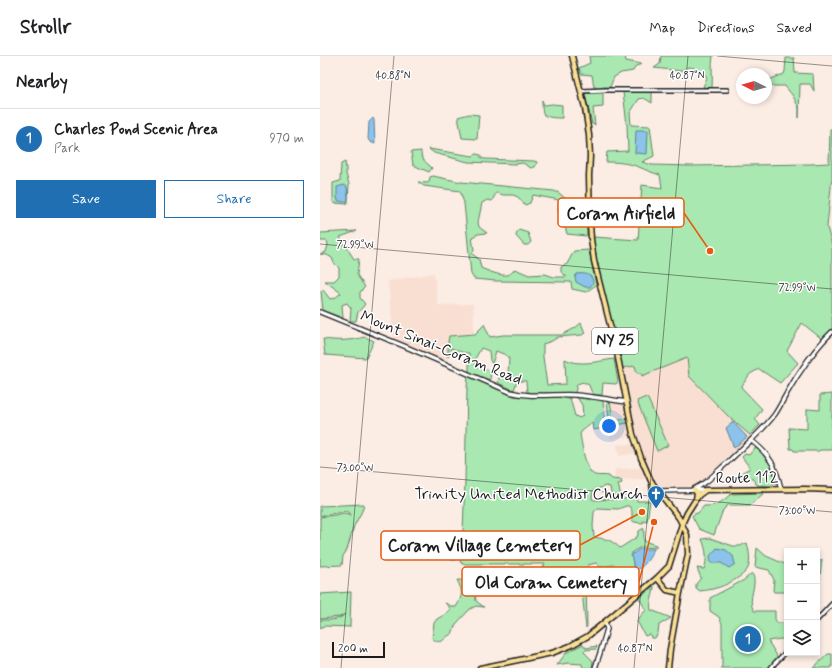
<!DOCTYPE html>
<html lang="en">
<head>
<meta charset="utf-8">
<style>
	:root { --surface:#fff; --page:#f2f2f2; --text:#202124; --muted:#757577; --line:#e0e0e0; --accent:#1f6fb2 }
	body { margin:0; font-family:Mynerve,sans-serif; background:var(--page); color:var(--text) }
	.controls { position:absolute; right:12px; bottom:12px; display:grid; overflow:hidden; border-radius:0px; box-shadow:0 2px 6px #0003 }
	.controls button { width:36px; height:36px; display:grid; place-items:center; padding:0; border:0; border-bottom:1px solid var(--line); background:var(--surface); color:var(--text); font:20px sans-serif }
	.compass { position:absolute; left:416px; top:12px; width:36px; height:36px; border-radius:50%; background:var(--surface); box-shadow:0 2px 6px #0003; rotate:275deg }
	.scale { position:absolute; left:12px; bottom:10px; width:53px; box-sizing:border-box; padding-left:4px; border:2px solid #1c1c1c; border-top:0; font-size:11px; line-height:14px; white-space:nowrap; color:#1c1c1c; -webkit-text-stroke:3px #fff; paint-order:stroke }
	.you { position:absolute; left:289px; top:370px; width:14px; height:14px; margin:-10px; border:3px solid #fff; border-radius:50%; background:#1a73e8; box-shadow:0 0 0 6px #1a73e833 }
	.badge { display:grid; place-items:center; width:26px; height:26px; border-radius:50%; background:var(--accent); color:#fff; font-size:13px; font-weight:700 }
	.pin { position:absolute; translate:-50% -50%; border:2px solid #fff; box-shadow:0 1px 4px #0006 }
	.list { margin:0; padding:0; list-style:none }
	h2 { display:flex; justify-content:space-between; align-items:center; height:52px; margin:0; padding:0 16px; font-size:17px }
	h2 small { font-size:13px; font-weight:400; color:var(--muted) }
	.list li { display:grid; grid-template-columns:26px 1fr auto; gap:12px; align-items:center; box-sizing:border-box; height:60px; padding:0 16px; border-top:1px solid var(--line) }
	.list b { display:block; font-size:15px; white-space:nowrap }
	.list p { margin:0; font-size:13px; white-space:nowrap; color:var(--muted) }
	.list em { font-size:13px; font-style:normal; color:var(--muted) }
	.actions { display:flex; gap:8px; padding:12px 16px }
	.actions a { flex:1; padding:9px 0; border:1px solid var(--accent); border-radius:0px; text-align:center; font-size:14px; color:var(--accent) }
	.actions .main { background:var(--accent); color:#fff }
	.icon { flex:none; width:22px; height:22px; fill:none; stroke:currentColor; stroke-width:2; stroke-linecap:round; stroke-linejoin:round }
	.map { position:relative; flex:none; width:512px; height:612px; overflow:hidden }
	header { display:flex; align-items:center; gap:24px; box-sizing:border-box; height:56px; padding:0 20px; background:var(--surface); border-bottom:1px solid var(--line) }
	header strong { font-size:19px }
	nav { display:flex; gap:22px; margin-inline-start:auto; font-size:14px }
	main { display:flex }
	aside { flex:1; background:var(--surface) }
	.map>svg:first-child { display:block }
	.built { fill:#f9dfd1 }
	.green { fill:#a9e8b0; stroke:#628266 }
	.water { fill:#8cc3ea; stroke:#5f8098 }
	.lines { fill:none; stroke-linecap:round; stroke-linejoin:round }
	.tertiary-casing { stroke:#1c1c1c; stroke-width:6 }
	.secondary-casing { stroke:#1c1c1c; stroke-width:6 }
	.primary-casing { stroke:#1c1c1c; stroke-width:7 }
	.tertiary { stroke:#fff; stroke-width:3 }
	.secondary { stroke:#fff; stroke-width:3.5 }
	.primary { stroke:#fadf96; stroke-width:4 }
	.ticks { fill:none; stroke:#1c1c1c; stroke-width:1; stroke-opacity:0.45 }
	.labels { text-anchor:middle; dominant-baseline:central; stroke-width:3; stroke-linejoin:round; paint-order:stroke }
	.shield { fill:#fff; stroke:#606060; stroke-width:1 }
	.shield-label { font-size:15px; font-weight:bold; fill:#1c1c1c }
	.street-label { font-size:16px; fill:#1c1c1c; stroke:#fff }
	.poi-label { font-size:16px; fill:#1c1c1c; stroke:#fff; text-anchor:end }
	.ticks-label { font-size:10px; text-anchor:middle; fill:#1c1c1c; stroke:#fff; stroke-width:3; stroke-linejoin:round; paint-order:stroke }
	.leader { fill:none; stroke:#e8590c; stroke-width:1.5 }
	.callout-dot { fill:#e8590c; stroke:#fff; stroke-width:1.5 }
	.callout { fill:#fff; stroke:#e8590c; stroke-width:1.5 }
	.callout-label { font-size:17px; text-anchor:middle; font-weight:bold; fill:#1c1c1c }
</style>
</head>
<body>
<header>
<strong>Strollr</strong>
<nav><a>Map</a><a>Directions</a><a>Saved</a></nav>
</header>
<main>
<aside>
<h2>Nearby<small></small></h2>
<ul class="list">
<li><span class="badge">1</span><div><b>Charles Pond Scenic Area</b><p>Park</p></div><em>970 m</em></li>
</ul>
<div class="actions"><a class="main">Save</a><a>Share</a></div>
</aside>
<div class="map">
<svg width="512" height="612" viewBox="0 0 512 612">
	<rect width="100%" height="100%" fill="#fbece4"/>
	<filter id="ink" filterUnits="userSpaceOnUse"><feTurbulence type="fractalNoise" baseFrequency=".025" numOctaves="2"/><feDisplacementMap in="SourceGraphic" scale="8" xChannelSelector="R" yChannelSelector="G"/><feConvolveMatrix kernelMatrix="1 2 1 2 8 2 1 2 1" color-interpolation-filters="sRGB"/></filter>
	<g filter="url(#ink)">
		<path class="built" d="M 114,217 L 118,249 L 153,248 L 154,277 L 130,281 L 128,306 L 74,284 L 68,225 Z
			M 367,301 L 410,362 L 432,381 L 398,410 L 384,426 L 374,430 L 342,432 L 338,430 L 326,407 L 319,388 L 302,312 L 315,310 L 321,317 L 322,320 Z
			M 287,346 L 304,348 L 311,380 L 291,383 L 290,382 L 288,372 L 290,372 Z
			M 313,388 L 316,397 L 299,400 L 297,389 Z
			M 322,412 L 328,423 L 295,424 L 295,413 Z"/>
		<path class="green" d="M 269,0 L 305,0 L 306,5 L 322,8 L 316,10 L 313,15 L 301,17 L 294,21 L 290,31 L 274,31 L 272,19 L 261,18 L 259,12 L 270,7 Z
			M 341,0 L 393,0 C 391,10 393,21 392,32 L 383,31 L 387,22 L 384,16 L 374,12 L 368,11 L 361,15 L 334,12 L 340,8 Z
			M 466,2 L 474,2 L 475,17 L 493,18 L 494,35 L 490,28 L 480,28 L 479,62 L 479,52 L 473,40 L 465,30 L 446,30 L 446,25 L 464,18 L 465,15 Z
			M 303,36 L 332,36 L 332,47 L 324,42 L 319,43 L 310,57 L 311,69 L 330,70 L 334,100 L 322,106 L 332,109 L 371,110 L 491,108 L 509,107 L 510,73 L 512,73 L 512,121 L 507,171 L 512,190 L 512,273 L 502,283 L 482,267 L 467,295 L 478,307 L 460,327 L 439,313 L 430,318 L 421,331 L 442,353 L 435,363 L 440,369 L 430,379 L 410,362 L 369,320 L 367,302 L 322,320 L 321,317 L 317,317 L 315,310 L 302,312 C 293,268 280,225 273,181 L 318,184 L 322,129 L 342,132 L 340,119 C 333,117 326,114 319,111 C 308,107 297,106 286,106 L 287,96 L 308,95 L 307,69 Z
			M 267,37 L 283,37 L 283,51 L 273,52 L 275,69 L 272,68 L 265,38 Z
			M 222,44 L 224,49 L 232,48 L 242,49 L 242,62 C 238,62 226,62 223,58 C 222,54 222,48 222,44 Z
			M 149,58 L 159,59 L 157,83 L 142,82 L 138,61 Z
			M 109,93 L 153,100 L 156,98 L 161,99 L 161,102 L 165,103 L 214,105 L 217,106 L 215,111 L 211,112 L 203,107 L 195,108 L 148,106 L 114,97 Z
			M 101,95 C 100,103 107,107 112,112 L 109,116 L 93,109 L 91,96 Z
			M 25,106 L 26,112 L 26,118 L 29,128 L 28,146 L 27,148 L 14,147 L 13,146 L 13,127 L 20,125 L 21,108 Z
			M 113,120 L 141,126 L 234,135 L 239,137 L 251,147 L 252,154 L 256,157 L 265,158 L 267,177 L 266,180 L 247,178 L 243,163 L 238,154 L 239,144 L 213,139 L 210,147 L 205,149 L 198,141 L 193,139 L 183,139 L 178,137 L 176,137 L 172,145 L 167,144 L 162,147 L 158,166 L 159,171 L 167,177 L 158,178 L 152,181 L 154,194 L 152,198 L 159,203 L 161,212 C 168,215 180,220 187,219 C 190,219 193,215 195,213 L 209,219 L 225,218 L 234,221 L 246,221 L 246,220 L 241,216 L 241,211 L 247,208 L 254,195 L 269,194 L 276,229 L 266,236 L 252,233 L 251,226 L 176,225 L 154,223 L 151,218 L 144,147 L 140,135 L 104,130 L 98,126 L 107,127 L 109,126 L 110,121 Z
			M 199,174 L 208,177 L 211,186 L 208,189 L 204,189 L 196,180 L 197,176 Z
			M 37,175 L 20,181 L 34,203 L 39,203 L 37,219 L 45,231 L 40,236 L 40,242 L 45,248 L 42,252 L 38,256 L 36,265 L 30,265 L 31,252 L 27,247 L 22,249 L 23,262 L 3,255 L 1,235 L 3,234 L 10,243 L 15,242 L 21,237 L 5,225 L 14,225 L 19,220 L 19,212 L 14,207 L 12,202 L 7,199 L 0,198 L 6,196 L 8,189 L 7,185 L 0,185 L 0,177 Z
			M 261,267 L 265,277 L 262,279 L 238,281 L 232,285 L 223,288 L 223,301 L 227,329 L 246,328 L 245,303 C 260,311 278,305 294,303 L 298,326 L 296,328 L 283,327 L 282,339 C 272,339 272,338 269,329 L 263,326 L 257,328 L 255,337 L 207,337 L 206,325 L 197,325 L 194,334 L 178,327 L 179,322 L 188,317 L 189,303 L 186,299 L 176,295 L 172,308 L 170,304 L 169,295 L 161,292 L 155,303 L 156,311 L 171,315 L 170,324 L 149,317 L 149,297 C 141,297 138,294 131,292 L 128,301 L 128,286 L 129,280 L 155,278 L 163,270 L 164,268 L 170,281 L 183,279 L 242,279 L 255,272 Z
			M 45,281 L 54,285 L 46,302 L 5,299 L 3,283 C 19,285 29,285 45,281 Z
			M 148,319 L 193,338 L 193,340 C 211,341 231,339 248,343 L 250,342 L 255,360 L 260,362 L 263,359 L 262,349 L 257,341 L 270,344 L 270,342 L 283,345 L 285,372 L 273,374 L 272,367 L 262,375 L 260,378 C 262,388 265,416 275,419 C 279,420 285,419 289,420 L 292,423 L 301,424 L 302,427 L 298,428 L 301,440 L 294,440 L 291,437 L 290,431 L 285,430 L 273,435 L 272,443 L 274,444 L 304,443 L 316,440 L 317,445 L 330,445 L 327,465 L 323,464 L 323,467 L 314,466 L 312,464 L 312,455 L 309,450 L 306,450 L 298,453 L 278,452 L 274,456 L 273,470 L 274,481 C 278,482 281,482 285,483 C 290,484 296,488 300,492 L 317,481 L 319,475 L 324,472 L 324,485 L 336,489 L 336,492 L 321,491 L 312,496 L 314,518 L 305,518 L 300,511 L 293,509 L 280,511 L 276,507 L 268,509 L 266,523 L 267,570 L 266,572 L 262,536 L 257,514 L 240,513 L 227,518 L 225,528 L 220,524 L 221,515 L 225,508 L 142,508 L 142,507 L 140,506 L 142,500 L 145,426 L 147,332 Z
			M 512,338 L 512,394 L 500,394 L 499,395 L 474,395 L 473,393 L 470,393 L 469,372 L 487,373 L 487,353 L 500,354 L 500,339 Z
			M 326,341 L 328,343 L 348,389 L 347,390 L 337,395 L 317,345 Z
			M 287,346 L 290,346 L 294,365 L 307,362 L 308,367 L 290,370 Z
			M 435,392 C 447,397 454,413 455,426 L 452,430 L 437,429 L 432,422 L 428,422 L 424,424 L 421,423 L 421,417 L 430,412 L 422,401 L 425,398 L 429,399 Z
			M 444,437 L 430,449 L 408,449 L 403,454 L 394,479 L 379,473 L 372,460 L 374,458 L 378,457 L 384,450 C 398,450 400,447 411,438 Z
			M 44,448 L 42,455 L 34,470 L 27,494 L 23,500 L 22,509 L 0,510 L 0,461 L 15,459 L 23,457 L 29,458 L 30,460 L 31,458 L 26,455 L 0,460 L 0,450 Z
			M 390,482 L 413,490 L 420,490 L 427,487 C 429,494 431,505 428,512 C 425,520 403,531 396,532 C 391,534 385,534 380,535 L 376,532 L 376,528 L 381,522 L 377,512 L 384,513 C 388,503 386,493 382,483 Z
			M 437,492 L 446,500 L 467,509 L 467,536 L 454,536 L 453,534 L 454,524 L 449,514 L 435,511 Z
			M 502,503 L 498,538 L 497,538 L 497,508 Z
			M 432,517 C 439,529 426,542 434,555 L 455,555 L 455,563 L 457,567 L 467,567 L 467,584 L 460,583 L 448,585 L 456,598 L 457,601 L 455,604 L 456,606 L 450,612 L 401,612 L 402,610 L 402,568 L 399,561 L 390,555 L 390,542 L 424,524 Z
			M 137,524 L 154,525 L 155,533 L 156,545 L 164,551 L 156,550 L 150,553 L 136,568 L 132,578 C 123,581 123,591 112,582 L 114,567 L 117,563 L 124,559 L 130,554 L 130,552 L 125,547 L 133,551 L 136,551 C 143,540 143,535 137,524 Z
			M 334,530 C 334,539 329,545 331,554 L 351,562 L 339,569 L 338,577 L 335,582 L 331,582 L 330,578 L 325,580 L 317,565 L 320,563 L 319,562 L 326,554 L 319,542 Z
			M 31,536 L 30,571 L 4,570 L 0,572 L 0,564 C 8,564 19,565 25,558 L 20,561 L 0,563 L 0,538 Z
			M 263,588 L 266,592 L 277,590 L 276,593 L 265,594 L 264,596 L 273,605 L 272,612 L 263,612 L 262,608 L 248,607 L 237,609 L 246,597 Z
			M 508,598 L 512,598 L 512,611 L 511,612 L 493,612 Z"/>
		<path class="water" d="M 53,62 L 54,64 L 55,88 L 50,86 L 48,83 L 49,66 Z
			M 316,74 L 328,74 L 327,98 L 315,97 Z
			M 24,129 L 27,131 L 28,141 L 27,146 L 24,146 L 18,145 L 17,142 L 17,131 Z
			M 257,218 C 265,217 273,218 273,227 L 270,231 L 265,231 L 256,226 L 255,222 L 256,219 Z
			M 413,366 L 427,381 L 414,392 L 406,372 Z
			M 132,477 L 138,478 C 138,487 135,495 136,504 L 132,504 L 129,502 L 130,491 L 135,491 L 135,489 L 129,489 L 130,479 Z
			M 397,492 L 406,494 L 413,500 L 415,508 L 409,512 L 401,507 L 391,507 L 390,500 Z
			M 320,493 L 334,493 C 329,503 325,510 315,515 L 311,499 Z"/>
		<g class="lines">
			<g class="tertiary-casing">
				<path id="tertiary" d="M 261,35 L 285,34 L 407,34
					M 497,564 L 512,548
					M 451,612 L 455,607 L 467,595"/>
			</g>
			<g class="secondary-casing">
				<path id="secondary" d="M 0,256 L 84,290 L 190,336 C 211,342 233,338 255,339 C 272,340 291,344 307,346
					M 432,385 C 450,399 456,411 461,433
					M 372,434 C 389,426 394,418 408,406 C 424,390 441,377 455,358 C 459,352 463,344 467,337 C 478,317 496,291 512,276
					M 338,435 L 386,434
					M 275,612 L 280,597 L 287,573 L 285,566"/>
			</g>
			<g class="primary-casing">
				<path id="primary" d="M 252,0 L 265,52 L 269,79 L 270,100 L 269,120 L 270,168 L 271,183 L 274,205 L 297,297 L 313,378 L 321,402 L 331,425 L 338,435 L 359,462 L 362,468 L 367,479 L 368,498 L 360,537 L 350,593 L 348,612
					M 332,426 L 333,439
					M 374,434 L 377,437 L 376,443
					M 337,522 L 347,534 L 360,537
					M 160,612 L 232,597 L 250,590 L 268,580 L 337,522 L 349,510 L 362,468 L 367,457 L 374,446 L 379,439 L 386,434 L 485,433 L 512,434"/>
			</g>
			<use href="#tertiary" class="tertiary"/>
			<use href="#secondary" class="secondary"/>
			<use href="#primary" class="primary"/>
		</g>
	</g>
	<path class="ticks" d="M 397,0 L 512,10M 0,188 L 512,233M 0,411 L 512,456M 21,612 L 74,0M 314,612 L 368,0"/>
	<defs>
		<g id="church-pin" transform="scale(0.9)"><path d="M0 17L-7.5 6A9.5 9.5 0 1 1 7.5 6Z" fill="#1f6fb2" stroke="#fff"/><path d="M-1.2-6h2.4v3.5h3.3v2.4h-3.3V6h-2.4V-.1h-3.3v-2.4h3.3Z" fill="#fff"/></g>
	</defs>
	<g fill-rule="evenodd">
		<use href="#church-pin" x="336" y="438"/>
	</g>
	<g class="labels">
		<rect class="shield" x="272" y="272" width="46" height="26" rx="3"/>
		<g class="shield-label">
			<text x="295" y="285">NY 25</text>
		</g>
		<g class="street-label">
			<text transform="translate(121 292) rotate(22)">Mount Sinai-Coram Road</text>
			<text transform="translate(427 422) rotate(-1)">Route 112</text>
		</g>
		<g class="poi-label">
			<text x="323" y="438">Trinity United Methodist Church</text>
		</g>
	</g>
	<g class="ticks-label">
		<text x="73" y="23">40.88°N</text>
		<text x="367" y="23">40.87°N</text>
		<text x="35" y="192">72.99°W</text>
		<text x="477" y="235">72.99°W</text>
		<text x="35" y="415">73.00°W</text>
		<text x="477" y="458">73.00°W</text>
		<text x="315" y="596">40.87°N</text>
	</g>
	<path class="leader" d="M390 195L364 157M322 456L260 489M334 466L319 526"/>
	<g class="callout-dot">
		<circle cx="390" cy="195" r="4"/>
		<circle cx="322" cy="456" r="4"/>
		<circle cx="334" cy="466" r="4"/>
	</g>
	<g class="callout">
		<rect x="238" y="142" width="126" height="29" rx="4"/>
		<rect x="61" y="475" width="199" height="29" rx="4"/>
		<rect x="142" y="511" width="177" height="29" rx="4"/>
	</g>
	<g class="callout-label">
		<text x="301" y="163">Coram Airfield</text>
		<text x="160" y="495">Coram Village Cemetery</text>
		<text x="231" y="532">Old Coram Cemetery</text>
	</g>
</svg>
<div class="controls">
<button>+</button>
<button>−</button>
<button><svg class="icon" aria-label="layers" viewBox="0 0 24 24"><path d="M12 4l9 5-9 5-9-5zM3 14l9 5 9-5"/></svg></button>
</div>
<svg class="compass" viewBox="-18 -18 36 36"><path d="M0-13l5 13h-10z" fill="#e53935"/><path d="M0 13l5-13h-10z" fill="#757577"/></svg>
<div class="scale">200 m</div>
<div class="you"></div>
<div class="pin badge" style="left:428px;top:583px">1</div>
</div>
</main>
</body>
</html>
